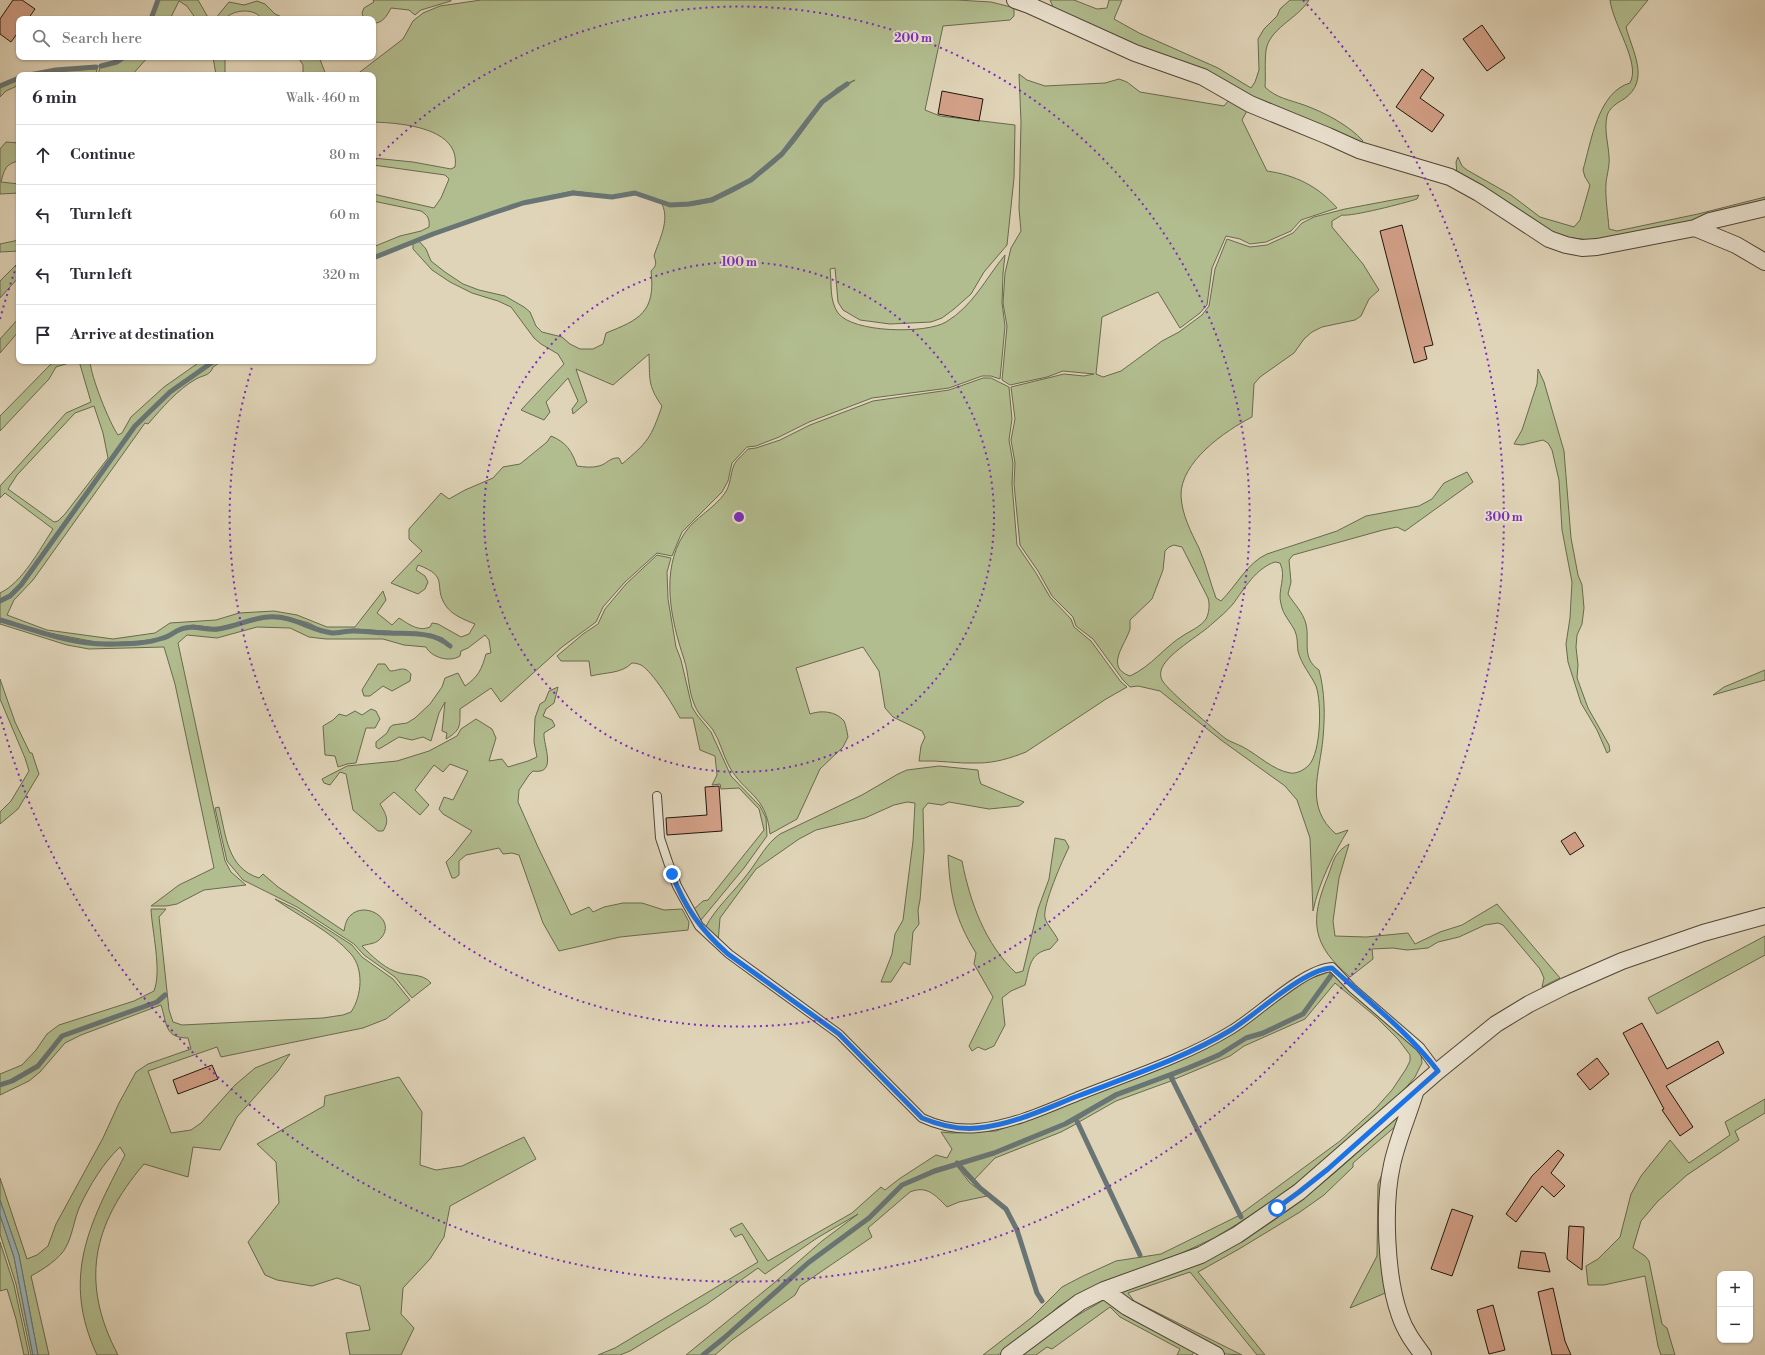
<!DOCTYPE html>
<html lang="en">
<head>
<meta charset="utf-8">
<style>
	:root { --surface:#fff; --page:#f7f7f7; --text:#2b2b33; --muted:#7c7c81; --line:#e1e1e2 }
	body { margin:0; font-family:"Libre Bodoni",serif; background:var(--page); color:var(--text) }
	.controls { position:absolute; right:12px; bottom:12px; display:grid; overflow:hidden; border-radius:8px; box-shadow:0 1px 3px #0004 }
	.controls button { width:36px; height:36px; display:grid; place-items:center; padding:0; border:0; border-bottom:1px solid var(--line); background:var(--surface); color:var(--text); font:20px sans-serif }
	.stop { position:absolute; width:12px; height:12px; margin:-9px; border:3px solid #1a73e8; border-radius:50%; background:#fff }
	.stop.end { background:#1a73e8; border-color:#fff; box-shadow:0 1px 4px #0008 }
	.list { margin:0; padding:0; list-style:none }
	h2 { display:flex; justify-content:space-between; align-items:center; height:52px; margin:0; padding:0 16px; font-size:17px }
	h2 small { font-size:13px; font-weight:400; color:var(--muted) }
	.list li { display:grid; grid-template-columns:26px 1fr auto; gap:12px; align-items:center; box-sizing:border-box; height:60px; padding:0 16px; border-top:1px solid var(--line) }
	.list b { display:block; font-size:15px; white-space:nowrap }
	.list em { font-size:13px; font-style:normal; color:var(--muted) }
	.icon { flex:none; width:22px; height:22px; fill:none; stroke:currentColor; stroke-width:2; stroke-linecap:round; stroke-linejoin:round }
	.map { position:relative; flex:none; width:1765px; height:1355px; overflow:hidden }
	.search { position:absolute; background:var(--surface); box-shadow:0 1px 3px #0004; left:16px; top:16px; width:360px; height:44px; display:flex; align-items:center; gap:10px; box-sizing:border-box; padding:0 14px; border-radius:8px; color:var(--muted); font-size:15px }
	.panel { position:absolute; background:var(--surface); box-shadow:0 1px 3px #0004; left:16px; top:72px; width:360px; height:292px; border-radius:8px }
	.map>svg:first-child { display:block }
	.green { fill:#b2bd8f; stroke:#686a4e; fill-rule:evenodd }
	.water { fill:#9ab5bb; stroke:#697575 }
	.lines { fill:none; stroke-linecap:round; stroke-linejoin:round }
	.stream { stroke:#697575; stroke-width:5 }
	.building { fill:#d3a088; stroke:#1f160c }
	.service-casing { stroke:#4f4637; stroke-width:10 }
	.minor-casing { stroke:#4f4637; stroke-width:18 }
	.service { stroke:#ebe3d1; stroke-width:8 }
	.minor { stroke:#ebe3d1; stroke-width:16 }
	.route { stroke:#1a73e8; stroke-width:5 }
	.ring { fill:none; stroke:#7b2cbf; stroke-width:2; stroke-dasharray:2 4 }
	.centre { fill:#7b2cbf; stroke:#ebe3d1; stroke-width:2 }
	.ring-label { font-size:12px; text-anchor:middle; font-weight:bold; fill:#7b2cbf; stroke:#ebe3d1; stroke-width:4; stroke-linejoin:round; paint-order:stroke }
</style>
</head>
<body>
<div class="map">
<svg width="1765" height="1355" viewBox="0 0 1765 1355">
	<rect width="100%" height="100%" fill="#e0d4b8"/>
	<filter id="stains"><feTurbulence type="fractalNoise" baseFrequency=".005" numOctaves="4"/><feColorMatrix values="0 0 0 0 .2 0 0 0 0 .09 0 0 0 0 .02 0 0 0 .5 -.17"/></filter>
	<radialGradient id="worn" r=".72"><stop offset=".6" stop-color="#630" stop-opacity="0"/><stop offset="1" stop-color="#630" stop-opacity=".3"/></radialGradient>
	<path class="green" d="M 159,0 L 198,0 L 209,19 L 196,19 L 187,6 L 179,1 L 170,19 L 152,19 Z
		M 373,0 L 451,0 L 451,1 L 421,10 L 415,15 L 409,10 L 391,8 C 387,16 382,24 373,23 L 373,19 L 364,19 L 362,13 L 364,8 L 374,2 Z
		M 481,0 L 957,0 L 991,2 L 1011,7 L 1014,9 L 1014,16 L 1010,20 L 943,26 L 925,110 L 940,116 L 1015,125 L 1014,178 L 1007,245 L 984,272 L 971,294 L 954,309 L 942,318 L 931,322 L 890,324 L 860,320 L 843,310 L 838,302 L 835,268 L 830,269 C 832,284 829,300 838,313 C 853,333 926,334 946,322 C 973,306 986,278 1005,255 L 1003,273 L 1002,303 L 1005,326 L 1000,379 L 991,376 L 982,376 L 949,388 L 872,398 L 809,422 L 779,437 L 756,446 L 747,447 L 732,463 L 728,481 L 722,492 L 682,532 L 672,556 L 657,553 L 625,582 L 603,607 L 596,622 L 562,647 L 501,702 L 491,688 L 460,709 C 460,726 461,730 446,739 L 447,733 L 442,731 L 445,702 L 439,713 L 431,741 L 423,737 L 412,740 L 399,737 L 379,749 L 376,747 L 376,742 L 387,733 L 390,727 L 393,725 L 407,723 L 415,718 L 430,704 L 442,687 L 445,678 L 458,673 L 465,686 C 478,677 482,669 486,654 L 491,653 L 489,640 L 485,635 L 468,648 L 461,651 L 460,656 C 449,663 431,657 426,647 L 404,645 L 383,639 L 326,639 L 309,637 L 290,628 L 257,627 L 217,638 L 187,635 L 178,643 L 225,861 L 231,872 L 246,885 L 204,890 L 177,904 L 166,906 L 151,906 L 179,885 L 214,868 L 175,684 L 164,647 L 89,649 L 67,645 L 0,624 L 0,621 L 42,634 L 95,645 L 108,646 L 143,644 L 165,639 L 183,629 L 193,628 L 216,631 L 267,618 L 283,619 L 308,625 L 321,632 L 334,634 L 347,632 L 406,634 L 430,637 L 442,640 L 452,648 L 443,638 L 431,634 L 354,629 L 335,632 L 322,630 L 309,623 L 283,616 L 267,616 L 216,628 L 193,625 L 183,627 L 164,637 L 143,641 L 108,643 L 96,642 L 43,632 L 0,618 L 0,602 L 11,597 L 22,586 L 136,427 L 171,393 L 216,361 L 222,361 L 213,367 C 210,376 203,375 196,379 C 177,390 162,408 148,424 L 145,423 L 33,580 L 14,600 L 7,615 L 47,630 L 113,639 L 155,633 L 170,623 L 216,620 L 239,613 L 274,611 L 297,615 L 327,627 L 355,627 L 383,591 L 386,600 L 377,613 L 392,625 L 399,618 C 409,624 418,632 430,627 L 432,623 L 438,624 L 461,637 L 469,634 L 475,624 C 465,620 452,615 446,606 C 432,586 451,577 418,565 L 416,570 L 425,576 L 428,582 L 425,589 L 418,594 L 391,583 L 422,551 L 409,539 L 409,529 L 441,493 L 449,499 L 465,490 L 493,478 L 503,467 L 520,464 L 547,442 L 551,436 C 566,442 572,451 577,466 C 584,467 592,468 599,466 C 607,464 610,457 619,458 L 622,464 C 648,442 651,438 662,406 C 647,385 650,378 649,354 L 613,385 L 576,369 L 587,402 L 573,414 L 572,409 L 578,401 L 568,378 L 546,402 L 550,412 L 544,420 L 521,410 L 564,364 L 558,354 L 541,344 L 534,338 L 511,307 L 498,301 L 472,293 L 450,282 L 432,270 L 413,249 L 413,244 L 419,241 L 426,249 L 431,261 L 445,272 L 463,284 L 479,290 L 505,296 L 524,307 L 530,312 L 536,326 L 542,332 L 562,337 L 570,344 L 580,349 L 593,349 L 603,344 L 606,333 C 639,320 656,312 651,271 C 656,266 657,264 654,256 C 659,240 670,221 662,204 C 706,214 753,185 784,154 C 799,139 809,120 823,104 C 832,94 844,87 855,80 L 837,88 L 822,102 L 781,153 L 750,179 L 711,198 L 689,203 L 670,204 L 635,192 L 612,196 L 573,191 L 522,202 L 432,233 L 373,257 L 373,247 L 400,236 L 421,231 L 429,227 C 430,218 427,215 421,211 L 373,201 L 373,194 L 434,208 L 441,198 L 449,179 L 445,175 L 373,165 L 373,158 L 413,162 L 451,169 L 455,167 C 461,127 400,123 373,122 L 373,75 L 356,75 L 403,39 L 413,21 L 423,13 L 440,6 Z
		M 1050,0 L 1074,0 L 1097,9 L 1107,8 L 1109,0 L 1122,0 L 1114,19 L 1139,33 L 1218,68 L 1251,88 L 1255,82 L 1259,70 L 1258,39 L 1264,29 L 1277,16 L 1280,9 L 1290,0 L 1309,0 C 1299,17 1273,27 1267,46 C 1264,55 1266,76 1265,87 C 1276,98 1290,100 1304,105 C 1324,112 1350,126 1363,141 L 1359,145 L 1120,40 L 1053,7 Z
		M 1610,0 L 1648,0 L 1626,27 C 1632,51 1651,80 1624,99 C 1617,103 1609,108 1607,116 C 1604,130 1608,142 1609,156 C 1610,165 1607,174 1606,183 C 1605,198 1608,214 1609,229 L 1617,231 L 1698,214 L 1765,197 L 1765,204 L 1687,223 L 1596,241 L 1559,236 L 1457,174 L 1456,162 L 1458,157 L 1462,166 L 1467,170 L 1511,195 L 1540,217 L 1574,227 L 1580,220 L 1590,185 L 1585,177 L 1583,170 C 1591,142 1598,92 1630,83 C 1641,63 1613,25 1610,0 Z
		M 257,1 L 265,4 L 275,14 L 286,19 C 280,19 268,21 263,19 C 261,18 258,14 255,13 C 246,9 231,11 225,19 L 215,19 L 229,2 L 244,5 Z
		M 127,57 L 148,57 L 132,75 L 98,75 L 100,67 L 117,63 Z
		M 213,57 L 225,57 L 225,75 L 216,75 Z
		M 298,57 L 319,57 L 326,75 L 303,75 L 303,65 Z
		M 97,69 L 96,74 L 37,75 L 59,71 Z
		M 1019,74 L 1027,80 L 1045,86 L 1105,83 L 1119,79 L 1127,82 L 1140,92 L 1224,106 L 1229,100 L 1249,107 L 1242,120 L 1267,171 C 1295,175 1318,186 1337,208 L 1301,220 L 1291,231 L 1266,242 L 1250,244 L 1240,239 L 1226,236 L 1212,268 L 1207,305 L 1200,313 L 1180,328 L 1158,292 L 1102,317 L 1096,374 L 1103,377 L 1121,371 L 1162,341 L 1179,332 L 1202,315 L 1209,306 L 1215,269 L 1227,239 L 1250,247 L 1267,245 L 1293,233 L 1302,223 L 1314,217 L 1345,209 L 1419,195 L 1417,199 C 1405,203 1351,217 1342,215 L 1332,221 L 1332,227 L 1363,264 L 1379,290 L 1369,299 L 1361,316 L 1355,320 L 1322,327 L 1312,332 L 1304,339 L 1294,353 L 1260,377 L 1254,384 L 1252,417 C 1225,431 1180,462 1181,496 C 1182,515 1191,532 1199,548 C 1206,564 1210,582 1216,598 L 1221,601 C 1237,585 1247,563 1267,554 L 1337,531 L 1366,516 L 1419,506 L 1432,499 L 1444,483 L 1467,472 L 1473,482 L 1405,531 L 1397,527 L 1383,530 L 1293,555 L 1289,560 L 1291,582 L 1288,594 C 1294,604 1303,612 1306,624 C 1310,641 1301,658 1319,670 C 1325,692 1325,716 1323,738 C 1320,773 1304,807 1336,834 L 1348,830 C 1333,855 1319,882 1313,911 L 1310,838 L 1297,800 L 1285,786 L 1221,740 L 1160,691 L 1138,686 L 1130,687 L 1123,680 L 1093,639 L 1076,626 L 1073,617 L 1052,596 L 1038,571 L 1020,545 L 1014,484 L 1015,463 L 1011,440 L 1015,419 L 1011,387 L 1064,374 L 1084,376 L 1094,374 L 1063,371 L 1047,377 L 1010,385 L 1002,380 L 1007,326 L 1003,303 L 1005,273 L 1011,248 L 1021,231 L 1019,209 L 1021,122 ZM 1174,545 L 1182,547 L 1208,598 C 1210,605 1209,613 1206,619 C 1200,627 1192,630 1184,635 C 1164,647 1152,666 1130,676 C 1104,667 1126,644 1130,629 C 1130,626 1130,623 1130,620 L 1152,599 L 1163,570 L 1165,551 L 1169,547 ZM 1275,562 L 1280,563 C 1287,577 1277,590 1281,604 C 1283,615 1290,621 1295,631 C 1298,638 1297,644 1298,651 C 1301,664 1311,675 1316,686 C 1322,703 1321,752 1309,765 C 1304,770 1297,774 1290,773 C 1273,770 1258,755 1243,747 C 1237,744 1231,742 1226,739 C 1216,731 1166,689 1162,680 C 1161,678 1160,674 1161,671 C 1164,655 1201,635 1213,623 C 1220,617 1227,611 1233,604 C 1244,589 1256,568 1275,562 Z
		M 19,79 L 19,85 L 6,91 L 0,97 L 0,88 Z
		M 6,142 L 19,143 L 19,161 C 6,163 4,170 1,182 L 19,184 L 19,193 L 0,194 L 0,149 Z
		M 19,240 L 19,251 L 0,252 L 0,244 Z
		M 19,262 L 19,277 L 0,298 L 0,281 Z
		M 19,318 L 19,331 L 0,353 L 0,339 Z
		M 54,361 L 75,361 L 56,367 L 49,379 L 0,431 L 0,416 Z
		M 79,361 L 90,361 C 91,377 109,422 118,435 L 122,433 L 131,417 L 164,387 L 201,361 L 212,361 L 170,391 L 134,426 L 20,584 L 10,594 L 0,599 L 0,593 C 22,583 40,549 53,529 L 5,493 L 0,498 L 0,486 L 66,413 L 91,402 ZM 94,406 L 103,433 L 108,458 L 65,514 L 58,521 L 54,522 L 8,489 L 17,475 L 75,413 Z
		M 1538,369 L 1544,382 L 1564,451 L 1571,538 L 1578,575 L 1582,585 L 1584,608 L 1582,624 L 1577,635 L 1576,647 L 1578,665 L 1577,678 L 1588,708 L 1609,745 L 1610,751 L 1607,753 L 1597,730 L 1581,703 L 1568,662 L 1566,644 L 1570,618 L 1572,582 L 1562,530 L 1559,480 L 1552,450 L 1548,443 L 1543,440 L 1522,445 L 1514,444 L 1522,430 L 1537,384 Z
		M 983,378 L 991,378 L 1009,387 L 1012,419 L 1009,440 L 1013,463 L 1012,484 L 1017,545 L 1036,573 L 1050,597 L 1071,619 L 1074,627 L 1091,641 L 1121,682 L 1127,687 L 1106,699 L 1026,752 C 1011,758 995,763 978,763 C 958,764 939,760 919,761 L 921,746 L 925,737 L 922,731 L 893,717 L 885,708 L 879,671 L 863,647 L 796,668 L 810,714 C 821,710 836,711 844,721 C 846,725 847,732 848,737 L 843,747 L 820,769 L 797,819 L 770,834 C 766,794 745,795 729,766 C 723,755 720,741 713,730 C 707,722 699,716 695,706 C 688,691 689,674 684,659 C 671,620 660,571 684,534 C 694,518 714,509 725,493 C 731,484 730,475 734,465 C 736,460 744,454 748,449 L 756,448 L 780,440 L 810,425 L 873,401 L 949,390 Z
		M 657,555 L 671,558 L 667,572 L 668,599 L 676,647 L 681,660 L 692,707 L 697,715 L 711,732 L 731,776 L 760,806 L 766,818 L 767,836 L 744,868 L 701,920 L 693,910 L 703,901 L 708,900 L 764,830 L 759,809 L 739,788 L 721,789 L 720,784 L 712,785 L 717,775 L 715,756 L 700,750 L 693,718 L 680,718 C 673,705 653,672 641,665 C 639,664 635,663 632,663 C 621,674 606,672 591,676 L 589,661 L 561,661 L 557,656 L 583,634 L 598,624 L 605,609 L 626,584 Z
		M 378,664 L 385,664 L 390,671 C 399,671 404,665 411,674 L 410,681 L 392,691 L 383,686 L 370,696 L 364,696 L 362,690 Z
		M 1765,670 L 1765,680 L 1713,695 L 1724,687 Z
		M 0,679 L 15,722 L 30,753 L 32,753 L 39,774 L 18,809 L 0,824 L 0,812 L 11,801 L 29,771 L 25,758 L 0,699 Z
		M 558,687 L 554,703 L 546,709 L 543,716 L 552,720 L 555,726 L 544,733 C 543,745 558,775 533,771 L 529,775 L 519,790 L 518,802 L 538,847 L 571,915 L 589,907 L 593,912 L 604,907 L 623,903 L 642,903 L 664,910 L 682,909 L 689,922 L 688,930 L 620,937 L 559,951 L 543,923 L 519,855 L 512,853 L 503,854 L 499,848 L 466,855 L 459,861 L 459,875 L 455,878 L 452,878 L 446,862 L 453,855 L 472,831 L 443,814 L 439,809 L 444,797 L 453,800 L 468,771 L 450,764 L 443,772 L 434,765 L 415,790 L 429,805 L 420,815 L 394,792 L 380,804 C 386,814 390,821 383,831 L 378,831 L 353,810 L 346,774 L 340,772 L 330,785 L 324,783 L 322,779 L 347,766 L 397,761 L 429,751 L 457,736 L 461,729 L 476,719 L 492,729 L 496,738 L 489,761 L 502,759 L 508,767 L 528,761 L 537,757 L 534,742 L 535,718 L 540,704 L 545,701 L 549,691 Z
		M 371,709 L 376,711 L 380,719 L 375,728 L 366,728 L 356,763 L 347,764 L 338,767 L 335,756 L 325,755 L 323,726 L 333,720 L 339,714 L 346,716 L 355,711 L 362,715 Z
		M 939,766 L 978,770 L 979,778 L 981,784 L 1024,802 L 1019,806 L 989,809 L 949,802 L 942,805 L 928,803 L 923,809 L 924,851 L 920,900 L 918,910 L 919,924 L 913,932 L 910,965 L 904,962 L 891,982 L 881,982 L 892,954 L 895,934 L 903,920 L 913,841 L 915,803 L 907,802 L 894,805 L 865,818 L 816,830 L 799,839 L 756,869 L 720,918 L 718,943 L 705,928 C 716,907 735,891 749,872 C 759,859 766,844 780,834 L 862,795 L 898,774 L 907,770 Z
		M 219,807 C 226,835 227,868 259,878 L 263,874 L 278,887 L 344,931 C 345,926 346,919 351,915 C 367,900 399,922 379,940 C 375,944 367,944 362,946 C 372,956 382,966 394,971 C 407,977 422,972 431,983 L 412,998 L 395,977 L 364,955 L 354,944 L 297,907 L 243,880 L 227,861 L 215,808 Z
		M 1055,838 L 1065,840 L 1069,847 C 1063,859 1042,906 1045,918 C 1047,925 1055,933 1058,940 L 1050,949 C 1029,953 1030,967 1025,985 L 1011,991 L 1002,998 L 1005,1025 L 994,1046 L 985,1050 L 978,1047 L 972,1051 L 969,1046 L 993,997 L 974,964 L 976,953 C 955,919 950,895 948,855 L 962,861 C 970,902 985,944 1016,973 L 1023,971 L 1038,909 L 1049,879 Z
		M 1349,844 L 1339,878 L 1333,921 L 1335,936 L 1366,937 L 1408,933 L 1415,944 L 1440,932 L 1462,925 L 1497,904 L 1560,978 L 1542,987 L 1544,978 L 1540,969 L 1503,925 L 1498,923 L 1485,925 L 1459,937 L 1438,942 L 1428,948 L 1407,950 L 1393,948 L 1372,949 L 1373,959 L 1350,977 C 1312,945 1309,921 1328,876 C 1334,860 1334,853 1349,844 Z
		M 275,899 L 296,909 L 352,945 L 362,957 L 393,979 L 410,1000 L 386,1019 L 363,1028 L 221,1057 L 217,1047 L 148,1071 L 171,1133 L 191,1130 L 201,1123 L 235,1085 L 255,1068 L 290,1054 L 278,1071 L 237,1117 L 220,1150 L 193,1147 L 188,1177 L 144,1164 C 92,1225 80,1283 118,1355 L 97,1355 C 61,1278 89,1224 125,1155 L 120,1147 C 103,1163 90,1185 80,1206 C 74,1219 73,1234 66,1247 C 60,1259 42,1270 31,1276 L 49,1355 L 38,1355 L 19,1255 L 0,1200 L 0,1178 L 27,1259 L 37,1255 L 48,1246 L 56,1224 L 103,1138 L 119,1103 L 136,1072 L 148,1064 L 191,1049 L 188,1038 C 164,1038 167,1023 161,1005 L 81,1035 L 65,1043 L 40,1072 L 29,1081 L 0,1095 L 0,1086 L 13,1082 L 38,1067 L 62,1037 L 158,1002 L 166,996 L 165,994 L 157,1001 L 61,1035 L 37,1065 L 12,1080 L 0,1084 L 0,1074 L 22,1065 L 36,1050 L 47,1034 L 59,1025 L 134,1001 L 154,991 C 162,971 152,931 151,909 L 166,909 L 159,917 L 169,1010 L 173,1022 L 182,1025 L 323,1018 L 343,1015 L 351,1012 C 362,996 364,969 351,954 C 331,931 300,917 275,899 Z
		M 1765,936 L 1765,955 L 1657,1014 L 1648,998 Z
		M 1329,972 L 1331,973 L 1302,1013 L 1262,1032 L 1246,1037 L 1219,1053 L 1188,1067 L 1115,1093 L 1065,1123 L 994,1152 L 934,1169 L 901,1184 L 869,1217 L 807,1262 L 723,1337 L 701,1355 L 686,1355 L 774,1283 L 822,1241 L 858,1214 L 817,1238 L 765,1274 L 758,1268 L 707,1304 L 630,1351 L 620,1355 L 598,1355 L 615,1348 L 758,1262 L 742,1234 L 735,1237 L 730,1229 L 742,1223 L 768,1261 L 852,1213 L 881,1187 L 885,1190 L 899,1179 L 936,1155 L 947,1158 L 952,1149 L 941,1132 L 952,1133 L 996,1131 L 1065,1106 L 1232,1033 L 1309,979 Z
		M 1333,975 L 1407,1039 L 1421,1054 L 1422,1063 L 1415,1077 L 1402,1092 L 1318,1166 L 1272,1203 L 1214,1238 L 1182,1253 L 1082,1292 L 1059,1306 L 1038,1325 L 998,1355 L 983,1355 L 1031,1318 L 1062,1287 L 1083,1276 L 1116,1261 L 1161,1254 L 1238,1216 L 1340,1141 L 1375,1109 L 1392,1090 L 1406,1069 L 1410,1061 L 1410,1055 L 1398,1039 L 1376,1017 L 1335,983 L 1305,1019 L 1244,1046 L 1230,1056 L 1175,1079 L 1173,1076 L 1220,1056 L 1247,1039 L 1263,1035 L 1304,1015 Z
		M 399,1077 L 422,1112 L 420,1165 L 436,1170 L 462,1166 L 524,1137 L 536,1159 L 450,1206 L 444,1237 L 430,1259 L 403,1288 L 401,1314 L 414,1328 L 401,1355 L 350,1355 L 346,1333 L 370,1330 L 360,1286 L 337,1278 L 312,1286 L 277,1280 L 265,1275 L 248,1242 L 279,1203 L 276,1162 L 257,1144 L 324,1106 L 325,1096 Z
		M 1169,1077 L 1171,1081 L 1116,1101 L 1079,1122 L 1077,1120 L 1116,1096 Z
		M 1765,1099 L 1765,1113 L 1735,1131 L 1739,1140 L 1687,1175 L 1658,1201 L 1641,1221 L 1633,1248 L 1645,1256 L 1649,1261 L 1662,1324 L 1667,1328 L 1675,1355 L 1661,1355 L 1658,1346 L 1645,1276 L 1604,1285 L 1588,1285 L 1586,1266 L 1598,1259 L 1620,1237 L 1631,1194 L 1641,1176 L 1670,1140 L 1689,1163 L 1730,1135 L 1725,1122 Z
		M 1407,1108 L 1404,1119 L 1353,1163 L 1353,1167 L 1324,1195 L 1300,1212 L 1239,1249 L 1198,1272 L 1265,1355 L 1257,1355 L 1190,1272 L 1128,1293 L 1134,1301 L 1242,1355 L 1226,1354 L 1127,1301 L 1119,1292 C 1155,1277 1193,1264 1228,1247 C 1293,1216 1354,1155 1407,1108 Z
		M 1075,1121 L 1076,1124 L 1061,1132 L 995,1158 L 974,1180 L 960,1164 L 994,1154 Z
		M 1388,1160 L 1390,1291 L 1350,1308 L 1377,1256 L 1378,1184 Z
		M 956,1165 L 970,1183 L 987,1196 L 959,1202 L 947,1207 C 935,1195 927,1185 910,1192 L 868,1228 L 872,1237 L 800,1286 L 795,1295 L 732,1340 L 715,1355 L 705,1355 L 725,1339 L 808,1264 L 870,1219 L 903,1186 L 915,1180 Z
		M 0,1215 L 14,1257 L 33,1355 L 31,1355 L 16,1284 L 0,1234 Z
		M 0,1242 L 14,1285 L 29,1355 L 24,1355 L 16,1319 L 7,1289 L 0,1291 Z
		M 1109,1297 L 1196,1349 L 1192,1355 L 1177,1355 L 1180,1349 L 1120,1317 L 1110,1307 L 1052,1349 L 1047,1347 L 1036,1355 L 1023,1355 L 1059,1326 Z"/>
	<path class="water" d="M 0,1200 L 19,1255 L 38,1355 L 33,1355 L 32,1350 L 14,1257 L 0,1215 Z"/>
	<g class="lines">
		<path class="stream" d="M 151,19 L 158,0
			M 101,66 L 117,62 L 124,57
			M 29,75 L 56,70 L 96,67
			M 0,86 L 19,78
			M 373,258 L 433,234 L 493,213 L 523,203 L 573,193 L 612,197 L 635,193 L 670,205 L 689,204 L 712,200 L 751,180 L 782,154 L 822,102 L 847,84
			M 0,601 L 10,596 L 21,585 L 135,426 L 170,392 L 214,361
			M 0,620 C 35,630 72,645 109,644 C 127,644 146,644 163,638 C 171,636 177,629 185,628 C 196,625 207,631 218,629 C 235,627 251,618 268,617 C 293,615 309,630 332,633 C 339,633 346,631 353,631 C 365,631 377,633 389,633 C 410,634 433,631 450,646
			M 1170,1075 L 1241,1217
			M 0,1085 L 12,1081 L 38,1066 L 62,1036 L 157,1002 L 165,995
			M 1076,1119 L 1140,1255
			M 957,1163 L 980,1188 L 1006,1209 L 1017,1230 L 1037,1293 L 1042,1301
			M 703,1355 L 724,1338 L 808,1263 L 869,1218 L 902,1185 L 935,1171 L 994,1153 L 1065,1124 L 1116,1095 L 1188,1068 L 1219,1055 L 1246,1038 L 1263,1033 L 1303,1014 L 1332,974"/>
	</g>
	<path class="building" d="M 13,0 L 22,0 L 35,9 L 28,19 L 19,19 L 19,31 L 11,42 L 0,34 L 0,19 Z
		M 1482,25 L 1505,58 L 1487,71 L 1463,39 Z
		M 1422,69 L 1434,78 L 1420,98 L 1444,115 L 1432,132 L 1396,107 Z
		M 942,91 L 983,99 L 979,121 L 938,114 Z
		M 1402,225 L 1433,345 L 1424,347 L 1427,359 L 1414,363 L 1380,231 Z
		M 719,786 L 722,831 L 667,835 L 666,818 L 707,815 L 705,787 Z
		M 1575,832 L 1584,846 L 1570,855 L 1561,841 Z
		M 1642,1023 L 1667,1069 L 1718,1041 L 1724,1053 L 1666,1086 L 1693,1127 L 1680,1136 L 1662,1110 L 1664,1109 L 1623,1033 Z
		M 1597,1058 L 1609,1074 L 1590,1090 L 1577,1074 Z
		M 212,1065 L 218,1079 L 178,1094 L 173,1080 Z
		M 1558,1150 L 1564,1155 L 1551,1173 L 1565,1186 L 1554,1197 L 1542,1186 L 1516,1222 L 1506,1214 L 1532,1176 Z
		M 1452,1209 L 1473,1216 L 1452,1276 L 1431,1269 Z
		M 1569,1226 L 1584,1227 L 1582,1270 L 1567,1259 Z
		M 1521,1251 L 1545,1253 L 1550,1272 L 1518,1268 Z
		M 1553,1288 L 1565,1341 L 1571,1355 L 1552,1355 L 1538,1292 Z
		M 1493,1305 L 1505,1350 L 1489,1354 L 1477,1310 Z"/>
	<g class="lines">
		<g class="service-casing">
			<path id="service" d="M 657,796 L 660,838 L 668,862 L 677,886 L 699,926 L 729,954 L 839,1034 L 922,1118 C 939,1126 959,1130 978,1128 C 1013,1125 1049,1108 1081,1095 C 1129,1076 1187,1057 1231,1030 C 1258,1014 1302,969 1332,967 L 1352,988 L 1420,1047 L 1438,1071"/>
		</g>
		<g class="minor-casing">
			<path id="minor" d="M 1015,0 L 1029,5 L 1135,53 L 1203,77 L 1250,104 L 1328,136 L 1359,150 L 1450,177 L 1479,193 L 1549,239 L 1566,245 L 1582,248 L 1597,247 L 1695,228 L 1736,245 L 1765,262
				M 1695,228 L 1710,221 L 1765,208
				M 1415,1093 C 1408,1116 1397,1141 1392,1165 C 1383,1205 1386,1278 1400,1316 C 1405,1331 1414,1343 1423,1355
				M 1104,1290 L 1127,1307 L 1216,1355
				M 1009,1355 L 1080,1302 L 1104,1290 L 1201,1255 L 1237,1235 L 1266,1215 L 1299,1192 L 1438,1071 L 1496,1024 L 1529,1004 L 1565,986 L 1622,961 L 1703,933 L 1765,916"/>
		</g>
		<use href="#service" class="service"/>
		<use href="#minor" class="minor"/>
	</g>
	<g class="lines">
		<path class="route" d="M 672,874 C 685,908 701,930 728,954 L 839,1034 L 922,1118 C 939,1125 959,1130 978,1128 C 1012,1125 1047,1108 1078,1096 C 1127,1077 1187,1057 1231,1030 C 1257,1014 1304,969 1332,968 C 1368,1001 1408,1032 1438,1071 L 1328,1169 L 1299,1192 L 1277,1208"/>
	</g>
	<g class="ring">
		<circle cx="739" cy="517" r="255"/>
		<path d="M375 160A510 510 0 1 1 253 364"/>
		<path d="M0 319A765 765 0 0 1 18 262M1303 0A765 765 0 1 1 0 715"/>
	</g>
	<circle cx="739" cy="517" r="6" class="centre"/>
	<g class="ring-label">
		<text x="913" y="42">200 m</text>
		<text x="739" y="266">100 m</text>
		<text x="1504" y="521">300 m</text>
	</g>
	<rect width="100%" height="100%" filter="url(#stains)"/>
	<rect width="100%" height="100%" fill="url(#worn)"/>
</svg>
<div class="controls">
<button>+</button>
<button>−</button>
</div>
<div class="stop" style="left:1277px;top:1208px"></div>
<div class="stop end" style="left:672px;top:874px"></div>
<div class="search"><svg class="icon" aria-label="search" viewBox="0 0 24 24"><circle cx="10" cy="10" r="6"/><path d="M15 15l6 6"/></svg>Search here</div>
<section class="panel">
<h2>6 min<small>Walk · 460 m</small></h2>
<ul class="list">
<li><svg class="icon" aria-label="ahead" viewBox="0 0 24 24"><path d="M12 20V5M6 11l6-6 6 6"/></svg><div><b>Continue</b></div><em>80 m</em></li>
<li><svg class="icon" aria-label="left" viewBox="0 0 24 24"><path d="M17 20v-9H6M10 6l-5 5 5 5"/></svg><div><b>Turn left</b></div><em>60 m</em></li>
<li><svg class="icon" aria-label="left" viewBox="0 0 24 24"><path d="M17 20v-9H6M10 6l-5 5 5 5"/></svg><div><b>Turn left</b></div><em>320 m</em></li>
<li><svg class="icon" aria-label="arrive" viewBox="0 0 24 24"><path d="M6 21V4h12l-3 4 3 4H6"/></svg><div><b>Arrive at destination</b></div></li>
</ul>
</section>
</div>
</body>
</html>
